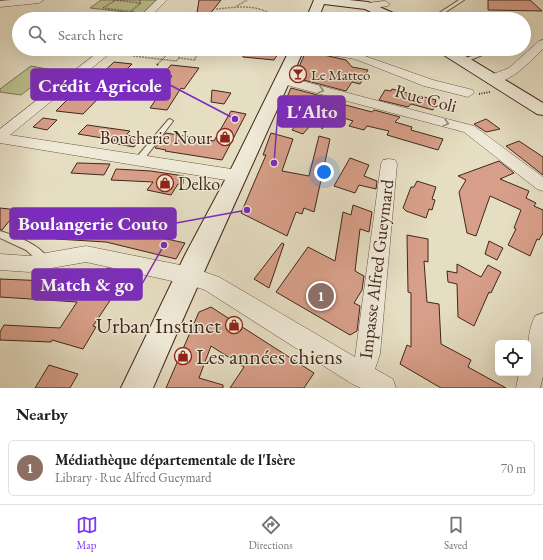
<!DOCTYPE html>
<html lang="en">
<head>
<meta charset="utf-8">
<style>
	:root { --surface:#fff; --page:#f6f6f6; --text:#202124; --muted:#757577; --line:#e0e0e0; --accent:#7c3aed }
	body { margin:0; font-family:"EB Garamond",serif; background:var(--page); color:var(--text) }
	.controls { position:absolute; right:12px; bottom:12px; display:grid; overflow:hidden; border-radius:6px; box-shadow:0 4px 16px #0002 }
	.controls button { width:36px; height:36px; display:grid; place-items:center; padding:0; border:0; border-bottom:1px solid var(--line); background:var(--surface); color:var(--text); font:20px sans-serif }
	.you { position:absolute; left:324px; top:172px; width:14px; height:14px; margin:-10px; border:3px solid #fff; border-radius:50%; background:#1a73e8; box-shadow:0 0 0 6px #1a73e833 }
	.badge { display:grid; place-items:center; width:26px; height:26px; border-radius:50%; background:var(--accent); color:#fff; font-size:13px; font-weight:700 }
	.pin { position:absolute; translate:-50% -50%; border:2px solid #fff; box-shadow:0 1px 4px #0006 }
	.list { margin:0; padding:0; list-style:none }
	h2 { display:flex; justify-content:space-between; align-items:center; height:52px; margin:0; padding:0 16px; font-size:17px }
	h2 small { font-size:13px; font-weight:400; color:var(--muted) }
	.list li { display:grid; grid-template-columns:26px 1fr auto; gap:12px; align-items:center; box-sizing:border-box; height:56px; margin:0 8px 8px; padding:0 8px; border:1px solid var(--line); border-radius:6px }
	.list b { display:block; font-size:15px; white-space:nowrap }
	.list p { margin:0; font-size:13px; white-space:nowrap; color:var(--muted) }
	.list em { font-size:13px; font-style:normal; color:var(--muted) }
	.icon { flex:none; width:22px; height:22px; fill:none; stroke:currentColor; stroke-width:2; stroke-linecap:round; stroke-linejoin:round }
	.map { position:relative; flex:none; width:543px; height:388px; overflow:hidden }
	.search { position:absolute; background:var(--surface); box-shadow:0 4px 16px #0002; left:12px; right:12px; top:12px; height:44px; display:flex; align-items:center; gap:10px; box-sizing:border-box; padding:0 14px; border-radius:22px; color:var(--muted); font-size:15px }
	.sheet { height:116px; background:var(--surface) }
	nav { display:flex; justify-content:space-around; align-items:center; box-sizing:border-box; height:56px; border-top:1px solid var(--line); background:var(--surface); font-size:11px; color:var(--muted) }
	nav a { display:grid; justify-items:center; gap:2px }
	nav .on { color:var(--accent) }
	.map>svg:first-child { display:block }
	.green { fill:#bbc090; stroke:#7e7456 }
	.building { fill:#d79f89; stroke:#41271c }
	.lines { fill:none; stroke-linecap:round; stroke-linejoin:round }
	.lane-casing { stroke:#6a5546; stroke-width:2 }
	.street-casing { stroke:#6a5546; stroke-width:1 }
	.secondary-casing { stroke:#41271c; stroke-width:2 }
	.path-far1 { stroke:#41271c; stroke-width:1.5; stroke-dasharray:0.5 1; stroke-linecap:butt }
	.path { stroke:#41271c; stroke-width:2; stroke-dasharray:1 1.5; stroke-linecap:butt }
	.lane { fill:#efead8; fill-rule:evenodd }
	.street { fill:#efead8; fill-rule:evenodd }
	.secondary { fill:#efead8; fill-rule:evenodd }
	.oneway { stroke:#98887a }
	.labels { text-anchor:middle; dominant-baseline:central; stroke-width:3; stroke-linejoin:round; paint-order:stroke }
	.far-poi-label { font-size:15px; fill:#41271c; stroke:#efead8; text-anchor:start }
	.street-label { font-size:18px; fill:#41271c; stroke:#efead8 }
	.poi-label { font-size:18px; fill:#41271c; stroke:#efead8; text-anchor:end }
	.near-poi-label { font-size:22px; fill:#41271c; stroke:#efead8; text-anchor:end }
	.leader { fill:none; stroke:#7b2cbf; stroke-width:1.5 }
	.callout-dot { fill:#7b2cbf; stroke:#efead8; stroke-width:1.5 }
	.callout { fill:#7b2cbf; stroke:#7b2cbf; stroke-width:1.5 }
	.callout-label { font-size:19px; text-anchor:middle; font-weight:bold; fill:#fff }
</style>
</head>
<body>
<div class="map">
<svg width="543" height="388" viewBox="0 0 543 388">
	<rect width="100%" height="100%" fill="#e6dec3"/>
	<filter id="stains"><feTurbulence type="fractalNoise" baseFrequency=".005" numOctaves="4"/><feColorMatrix values="0 0 0 0 .2 0 0 0 0 .09 0 0 0 0 .02 0 0 0 .5 -.17"/></filter>
	<radialGradient id="worn" r=".72"><stop offset=".6" stop-color="#630" stop-opacity="0"/><stop offset="1" stop-color="#630" stop-opacity=".3"/></radialGradient>
	<path class="green" d="M 101,0 L 159,0 L 142,14 L 90,8 Z
		M 31,66 L 53,70 L 21,95 L 0,92 L 0,89 Z"/>
	<path class="building" d="M 199,0 L 221,0 L 206,19 L 196,19 Z
		M 488,0 L 530,0 L 542,11 L 488,10 Z
		M 243,49 L 281,49 L 274,60 L 243,57 Z
		M 306,51 L 346,60 L 352,67 L 368,70 L 360,84 L 352,82 L 346,91 L 296,78 L 304,68 L 299,67 Z
		M 114,62 L 132,64 L 83,114 L 56,111 L 75,92 L 78,93 L 92,79 L 96,79 Z
		M 171,65 L 199,68 L 184,89 L 181,88 L 167,110 L 150,108 L 172,76 L 162,75 Z
		M 291,88 L 340,101 L 338,103 L 372,112 L 374,110 L 400,117 L 395,122 L 412,127 L 411,130 L 443,139 L 438,150 L 387,135 L 389,131 L 367,126 L 364,130 L 349,126 L 353,121 L 331,114 L 322,129 L 325,109 L 303,134 L 292,130 L 307,112 L 284,104 Z
		M 392,89 L 436,100 L 433,110 L 411,104 L 408,107 L 379,100 L 385,90 L 391,91 Z
		M 212,90 L 231,93 L 224,104 L 211,102 Z
		M 231,111 L 246,114 L 222,160 L 165,151 L 166,150 L 155,148 L 166,133 L 214,141 Z
		M 43,118 L 57,120 L 47,130 L 33,127 Z
		M 486,119 L 489,121 L 500,129 L 486,132 L 474,124 Z
		M 87,125 L 130,131 L 126,135 L 141,137 L 134,147 L 112,143 L 115,140 L 78,134 Z
		M 271,133 L 293,139 L 282,171 L 309,176 L 319,136 L 330,139 L 314,212 L 304,208 L 302,214 L 296,212 L 287,236 L 241,213 L 266,155 L 263,155 Z
		M 519,141 L 543,157 L 543,175 L 506,146 Z
		M 350,158 L 369,165 L 364,176 L 377,181 L 376,189 L 359,185 L 355,193 L 334,186 Z
		M 499,161 L 514,173 L 500,179 L 529,191 L 526,198 L 536,203 L 534,206 L 543,210 L 543,233 L 539,240 L 537,239 L 530,256 L 508,245 L 516,229 L 514,228 L 521,210 L 490,196 L 476,236 L 467,233 L 459,192 L 466,180 L 458,176 Z
		M 77,163 L 80,163 L 110,164 L 104,175 L 71,173 Z
		M 116,169 L 151,171 L 184,176 L 183,184 L 178,184 L 171,195 L 147,190 L 153,182 L 111,180 Z
		M 417,181 L 436,187 L 432,199 L 435,200 L 432,210 L 429,209 L 426,218 L 406,211 L 403,208 L 411,187 L 414,187 Z
		M 353,205 L 372,212 L 369,232 L 360,229 L 355,271 L 364,276 L 362,290 L 354,303 L 360,306 L 357,331 L 350,335 L 276,292 L 308,247 L 335,261 L 343,212 L 351,215 Z
		M 0,208 L 18,210 L 2,230 L 0,230 Z
		M 23,217 L 90,223 L 88,227 L 122,229 L 185,243 L 176,259 L 106,242 L 56,239 L 59,235 L 13,231 Z
		M 407,235 L 428,239 L 428,262 L 424,261 L 427,302 L 439,304 L 441,344 L 471,360 L 468,367 L 506,388 L 441,388 L 400,364 L 407,345 L 411,347 L 411,293 L 408,292 Z
		M 489,241 L 503,248 L 497,260 L 485,254 Z
		M 282,243 L 284,244 L 269,288 L 254,279 Z
		M 457,264 L 481,277 L 488,265 L 501,272 L 491,293 L 489,292 L 474,326 L 458,317 L 457,284 L 448,282 L 447,271 L 457,273 Z
		M 107,268 L 119,271 L 112,281 L 121,284 L 93,326 L 96,327 L 83,349 L 52,340 L 51,342 L 0,340 L 0,332 L 4,325 L 60,328 L 77,302 L 0,297 L 0,279 L 97,283 Z
		M 211,307 L 314,373 L 304,388 L 230,388 L 244,367 L 211,346 L 199,378 L 223,385 L 223,388 L 166,388 L 199,312 Z
		M 49,365 L 78,374 L 70,388 L 35,388 Z"/>
	<g class="lines">
		<g class="lane-casing">
			<path id="lane" d="M 459,0 L 464,0 L 435,19 L 430,19 Z
				M 350,16 L 362,19 L 329,19 L 331,18 Z
				M 469,49 L 476,49 L 485,54 L 465,62 L 461,62 L 461,60 L 477,54 Z
				M 170,119 L 173,121 L 142,162 L 136,162 L 135,160 L 136,158 L 168,120 Z
				M 0,231 C 16,236 40,244 49,260 L 47,263 L 44,264 L 41,263 L 26,250 L 0,238 Z"/>
		</g>
		<g class="street-casing">
			<path id="street" d="M 12,0 L 44,0 L 39,3 L 0,7 L 0,1 Z
				M 157,0 L 167,0 L 148,19 L 137,19 Z
				M 385,1 L 390,4 L 388,6 L 368,9 L 363,6 L 368,3 Z
				M 543,40 L 543,49 C 530,61 508,87 488,82 L 486,79 L 488,76 L 509,68 L 539,41 Z
				M 102,49 L 115,49 L 10,135 L 238,170 L 244,172 L 246,176 L 244,180 L 238,182 L 0,143 L 0,129 Z
				M 305,49 L 335,49 L 359,54 L 433,80 L 473,90 L 474,93 L 468,97 L 424,86 L 355,59 L 311,52 Z
				M 283,76 L 474,126 L 543,177 L 543,191 L 537,189 L 464,132 L 279,83 L 277,80 L 279,77 Z
				M 389,159 L 395,160 L 397,164 L 380,354 L 375,369 L 393,379 L 396,388 L 361,388 L 352,384 L 205,290 L 190,285 L 86,262 L 29,272 L 0,270 L 0,254 L 29,256 L 86,246 L 190,267 L 219,277 L 355,357 L 381,164 L 383,160 Z
				M 543,313 L 543,376 L 540,388 L 516,388 L 519,373 L 528,373 C 528,352 526,335 535,316 Z"/>
		</g>
		<g class="secondary-casing">
			<path id="secondary" d="M 314,0 L 349,0 L 368,2 L 400,16 L 401,19 L 385,19 L 365,9 L 324,4 L 318,19 L 306,19 Z
				M 290,49 L 304,49 C 254,162 202,274 153,388 L 121,388 L 185,255 L 233,165 Z
				M 437,49 L 454,49 L 543,103 L 543,115 L 537,114 L 439,52 Z"/>
		</g>
		<path class="path-far1" d="M 114,0 L 140,3 L 140,0
			M 114,1 L 103,8 L 135,12
			M 237,6 L 247,0
			M 216,9 C 239,7 259,3 278,19
			M 131,11 L 141,3
			M 133,56 L 176,61 L 179,58 L 195,60 L 198,49
			M 157,65 L 167,54 L 180,55 L 179,58"/>
		<path class="path" d="M 157,65 L 158,64
			M 479,94 L 490,92"/>
		<use href="#lane" class="lane"/>
		<use href="#street" class="street"/>
		<use href="#secondary" class="secondary"/>
	</g>
	<defs><path id="oneway-chevron" d="M-2-3.5L2.5 0L-2 3.5" fill="none" stroke-width="1.6" stroke-linecap="round" stroke-linejoin="round"/></defs>
	<g class="oneway">
		<use href="#oneway-chevron" transform="translate(321 90) rotate(15)"/>
		<use href="#oneway-chevron" transform="translate(446 123) rotate(15)"/>
	</g>
	<defs>
		<g id="bar-ring" transform="scale(0.9)"><circle r="9.5" fill="#efead8" stroke="#8f2418" stroke-width="1.5"/><path d="M-6-5H6L.8 .8V4.5H3.5V6h-7V4.5H-.8V.8Z" fill="#8f2418"/></g>
		<g id="shop-ring" transform="scale(0.9)"><circle r="9.5" fill="#efead8" stroke="#8f2418" stroke-width="1.5"/><path d="M-5-2.5h2.3a2.7 3.5 0 0 1 5.4 0H5L5.5 6h-11ZM-1.5-2.5h3a1.5 2.3 0 0 0-3 0Z" fill="#8f2418"/></g>
	</defs>
	<g fill-rule="evenodd">
		<use href="#bar-ring" x="298" y="74"/>
		<use href="#shop-ring" x="225" y="137"/>
		<use href="#shop-ring" x="165" y="183"/>
		<use href="#shop-ring" x="234" y="325"/>
		<use href="#shop-ring" x="183" y="356"/>
	</g>
	<g class="labels">
		<g class="far-poi-label">
			<text x="311" y="74">Le Matteo</text>
		</g>
		<g class="street-label">
			<text transform="translate(426 98) rotate(15)">Rue Coli</text>
			<text transform="translate(376 269) rotate(-83)">Impasse Alfred Gueymard</text>
		</g>
		<g class="poi-label">
			<text x="212" y="137">Boucherie Nour</text>
			<text x="178" y="183" text-anchor="start">Delko</text>
		</g>
		<g class="near-poi-label">
			<text x="221" y="325">Urban Instinct</text>
			<text x="196" y="356" text-anchor="start">Les années chiens</text>
		</g>
	</g>
	<path class="leader" d="M235 119L170 85M274 163L278 111M247 210L176 223M164 245L142 284"/>
	<g class="callout-dot">
		<circle cx="235" cy="119" r="4"/>
		<circle cx="274" cy="163" r="4"/>
		<circle cx="247" cy="210" r="4"/>
		<circle cx="164" cy="245" r="4"/>
	</g>
	<g class="callout">
		<rect x="31" y="69" width="139" height="31" rx="4"/>
		<rect x="278" y="96" width="67" height="31" rx="4"/>
		<rect x="10" y="208" width="166" height="31" rx="4"/>
		<rect x="32" y="269" width="110" height="31" rx="4"/>
	</g>
	<g class="callout-label">
		<text x="100" y="92">Crédit Agricole</text>
		<text x="312" y="118">L'Alto</text>
		<text x="93" y="230">Boulangerie Couto</text>
		<text x="87" y="291">Match &amp; go</text>
	</g>
	<rect width="100%" height="100%" filter="url(#stains)"/>
	<rect width="100%" height="100%" fill="url(#worn)"/>
</svg>
<div class="controls">
<button><svg class="icon" aria-label="locate" viewBox="0 0 24 24"><circle cx="12" cy="12" r="6"/><path d="M12 2v4M12 18v4M2 12h4M18 12h4"/></svg></button>
</div>
<div class="you"></div>
<div class="pin badge" style="left:321px;top:296px;background:#8d6e63">1</div>
<div class="search"><svg class="icon" aria-label="search" viewBox="0 0 24 24"><circle cx="10" cy="10" r="6"/><path d="M15 15l6 6"/></svg>Search here</div>
</div>
<section class="sheet">
<h2>Nearby<small></small></h2>
<ul class="list">
<li><span class="badge" style="background:#8d6e63">1</span><div><b>Médiathèque départementale de l'Isère</b><p>Library · Rue Alfred Gueymard</p></div><em>70 m</em></li>
</ul>
</section>
<nav>
<a class="on"><svg class="icon" aria-label="map" viewBox="0 0 24 24"><path d="M3 6l6-2 6 2 6-2v14l-6 2-6-2-6 2zM9 4v14M15 6v14"/></svg>Map</a>
<a><svg class="icon" aria-label="directions" viewBox="0 0 24 24"><path d="M12 3l9 9-9 9-9-9zM9 14v-3h6M13 9l2 2-2 2"/></svg>Directions</a>
<a><svg class="icon" aria-label="saved" viewBox="0 0 24 24"><path d="M7 4h10v16l-5-4-5 4z"/></svg>Saved</a>
</nav>
</body>
</html>
